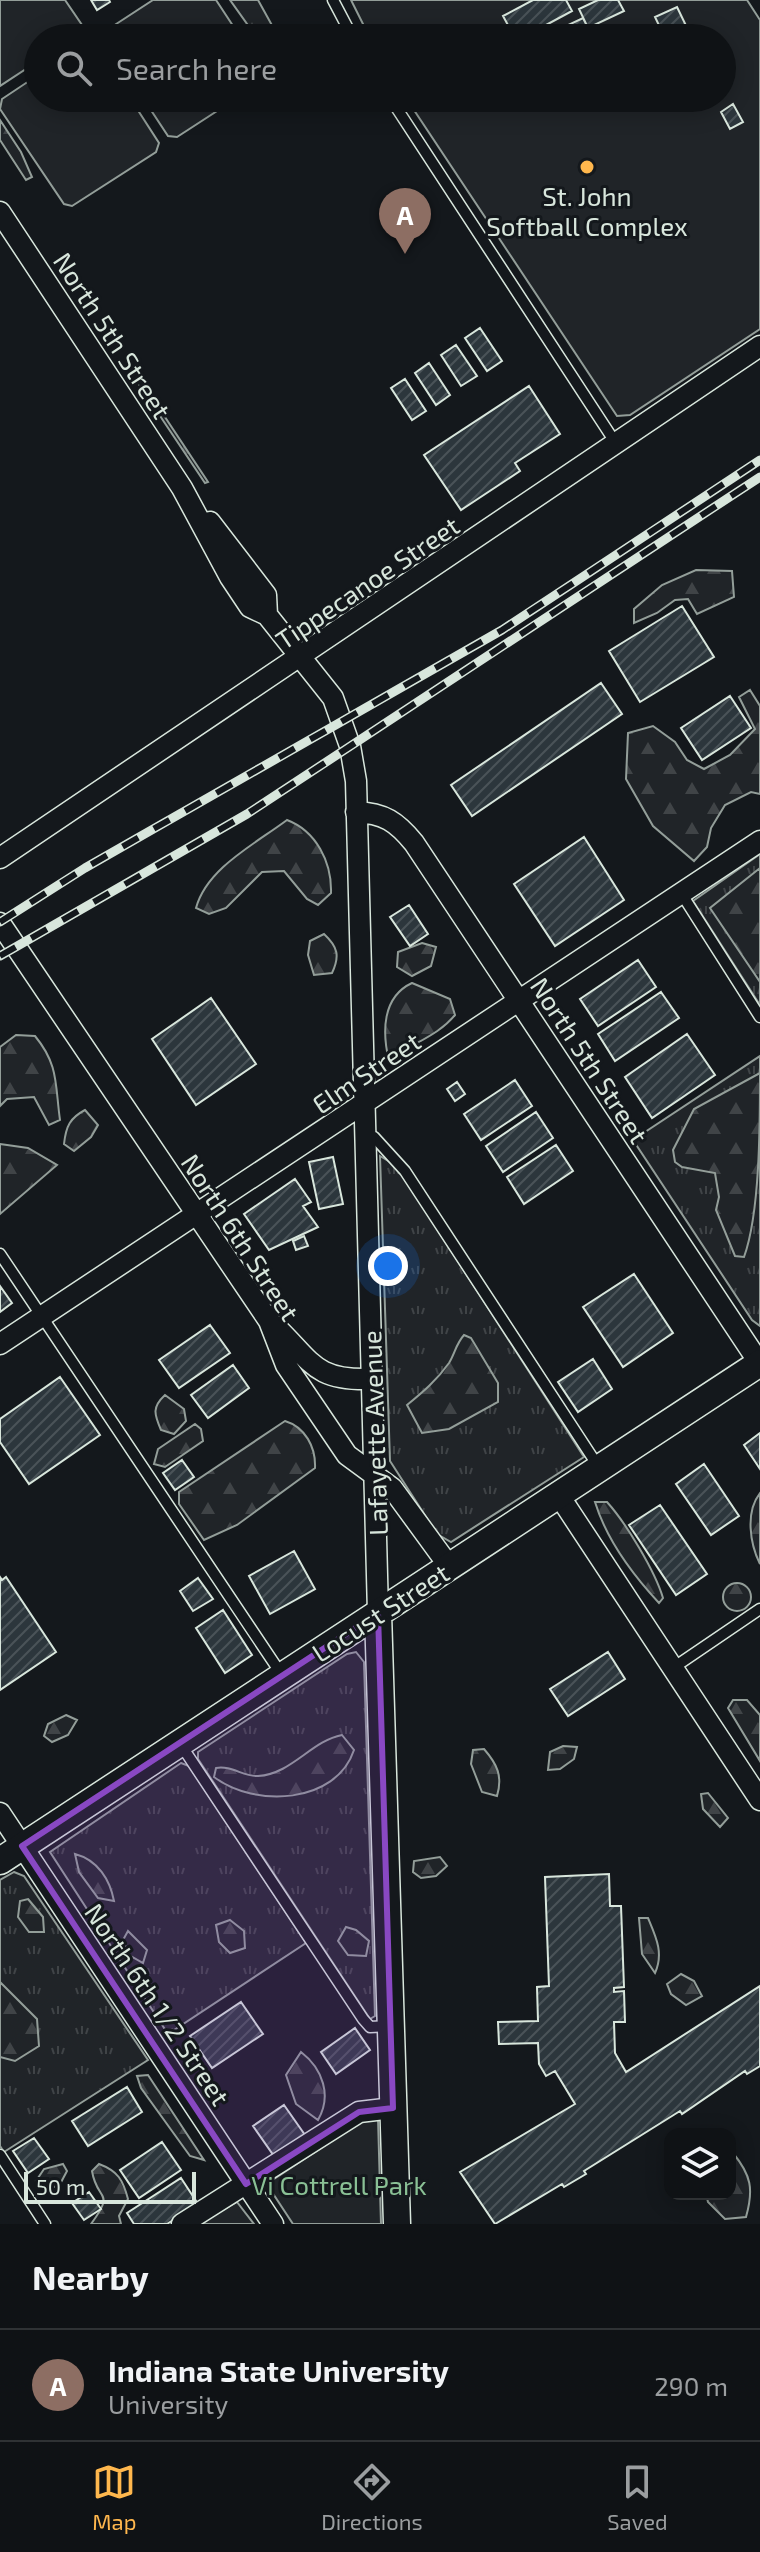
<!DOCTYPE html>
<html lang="en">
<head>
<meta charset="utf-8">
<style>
	:root { --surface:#0f1215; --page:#181b1e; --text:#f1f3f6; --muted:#9b9ea0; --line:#2f3234; --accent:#ffb74d }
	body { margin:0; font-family:"Exo 2",sans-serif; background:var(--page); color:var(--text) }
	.controls { position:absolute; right:24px; bottom:24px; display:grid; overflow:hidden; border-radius:16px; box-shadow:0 4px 20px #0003 }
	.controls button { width:72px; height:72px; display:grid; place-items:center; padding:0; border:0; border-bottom:2px solid var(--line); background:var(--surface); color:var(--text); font:40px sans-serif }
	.scale { position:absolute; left:24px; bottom:20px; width:172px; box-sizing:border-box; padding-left:8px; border:4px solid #d8e6dc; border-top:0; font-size:22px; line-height:28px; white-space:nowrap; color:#d8e6dc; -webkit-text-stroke:6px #14181c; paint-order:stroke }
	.you { position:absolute; left:388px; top:1266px; width:28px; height:28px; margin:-20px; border:6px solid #fff; border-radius:50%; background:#1a73e8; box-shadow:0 0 0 12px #1a73e833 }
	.badge { display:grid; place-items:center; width:52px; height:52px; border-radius:50%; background:var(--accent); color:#fff; font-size:26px; font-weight:700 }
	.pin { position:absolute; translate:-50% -66px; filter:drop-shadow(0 2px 4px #0008) }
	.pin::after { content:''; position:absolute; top:42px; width:28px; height:24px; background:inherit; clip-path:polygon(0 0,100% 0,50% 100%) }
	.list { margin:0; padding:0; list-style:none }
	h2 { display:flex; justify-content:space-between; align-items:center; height:104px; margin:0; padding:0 32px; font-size:34px }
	h2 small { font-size:26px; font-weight:400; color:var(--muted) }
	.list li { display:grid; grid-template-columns:52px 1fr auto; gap:24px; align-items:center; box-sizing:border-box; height:112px; padding:0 32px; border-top:2px solid var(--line) }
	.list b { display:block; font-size:30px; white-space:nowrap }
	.list p { margin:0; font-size:26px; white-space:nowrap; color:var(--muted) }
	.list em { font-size:26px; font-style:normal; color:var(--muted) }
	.icon { flex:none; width:44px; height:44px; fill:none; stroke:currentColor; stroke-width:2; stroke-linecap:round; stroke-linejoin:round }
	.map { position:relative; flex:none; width:760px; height:2224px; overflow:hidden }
	.search { position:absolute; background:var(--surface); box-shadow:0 4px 20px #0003; left:24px; right:24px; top:24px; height:88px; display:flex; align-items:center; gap:20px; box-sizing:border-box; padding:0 28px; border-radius:44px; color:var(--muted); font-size:30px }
	.sheet { height:216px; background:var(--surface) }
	nav { display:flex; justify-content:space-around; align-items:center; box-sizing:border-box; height:112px; border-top:2px solid var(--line); background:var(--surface); font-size:22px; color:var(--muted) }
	nav a { display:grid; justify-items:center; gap:4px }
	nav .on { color:var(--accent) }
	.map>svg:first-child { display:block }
	.grass { fill:url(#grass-tufts); stroke:#939e99; stroke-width:2 }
	.forest { fill:url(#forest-firs); stroke:#939e99; stroke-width:2 }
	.park { fill:#202428; stroke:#939e99; stroke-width:2 }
	.building { fill:url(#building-hatch); stroke:#d8e6dc; stroke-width:2 }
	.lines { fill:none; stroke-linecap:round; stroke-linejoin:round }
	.service-casing { stroke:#d8e6dc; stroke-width:13 }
	.minor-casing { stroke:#d8e6dc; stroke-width:23 }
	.tertiary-casing { stroke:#d8e6dc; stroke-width:29 }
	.service { stroke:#14181c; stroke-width:10 }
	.minor { stroke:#14181c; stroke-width:20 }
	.tertiary { stroke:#14181c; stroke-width:26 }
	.rail-casing { stroke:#d8e6dc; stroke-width:9 }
	.rail { stroke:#14181c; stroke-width:6; stroke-dasharray:18; stroke-linecap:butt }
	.marked { fill:#8948c3; fill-opacity:0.2; stroke:#8948c3; stroke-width:6; stroke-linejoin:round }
	.poi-dot { fill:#ffb74d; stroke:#14181c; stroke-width:3 }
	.labels { text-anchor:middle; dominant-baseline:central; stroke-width:6; stroke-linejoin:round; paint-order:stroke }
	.poi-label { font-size:26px; fill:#d8e6dc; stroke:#14181c }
	.street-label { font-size:26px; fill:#d8e6dc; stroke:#14181c }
	.park-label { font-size:26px; fill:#8ac095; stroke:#14181c }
</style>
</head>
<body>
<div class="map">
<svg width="760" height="2224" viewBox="0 0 760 2224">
	<defs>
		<pattern id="grass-tufts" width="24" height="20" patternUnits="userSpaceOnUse" patternTransform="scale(2)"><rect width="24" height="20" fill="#202428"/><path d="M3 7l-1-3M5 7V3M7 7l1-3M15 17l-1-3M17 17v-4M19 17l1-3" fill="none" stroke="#404447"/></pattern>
		<pattern id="forest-firs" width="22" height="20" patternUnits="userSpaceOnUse" patternTransform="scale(2)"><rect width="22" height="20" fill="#202428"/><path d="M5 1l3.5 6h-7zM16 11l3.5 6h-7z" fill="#404447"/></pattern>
		<pattern id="building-hatch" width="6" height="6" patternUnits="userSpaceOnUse" patternTransform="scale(2)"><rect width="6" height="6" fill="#2c363c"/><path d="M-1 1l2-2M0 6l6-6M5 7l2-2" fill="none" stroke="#4a5358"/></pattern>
	</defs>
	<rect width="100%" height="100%" fill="#14181c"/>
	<path class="grass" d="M 760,854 L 760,1005 L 693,901 Z
		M 760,1056 L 760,1326 L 752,1320 L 633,1140 Z
		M 380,1156 L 395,1165 L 403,1176 L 584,1457 L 451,1542 L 437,1534 L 390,1461 Z
		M 356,1652 L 364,1662 L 375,2016 L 370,2019 L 198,1759 L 198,1752 L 347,1654 Z
		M 181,1763 L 189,1766 L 306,1943 L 168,2034 L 50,1852 Z
		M 14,1872 L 24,1876 L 148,2060 L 4,2152 L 0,2146 L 0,1880 Z
		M 237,2202 L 254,2224 L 198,2224 Z"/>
	<path class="forest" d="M 230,0 L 258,0 L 279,38 L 257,38 Z
		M 0,120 L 21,152 L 32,177 L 26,180 L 0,140 Z
		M 140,386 L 145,387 L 208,482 L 205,483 Z
		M 696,570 L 732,571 L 734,597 L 697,614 L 688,599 L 675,600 L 657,613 L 634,623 L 634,609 L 662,585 Z
		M 750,690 L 760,706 L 760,794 L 751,792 L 725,805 L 711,828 L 707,847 L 694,861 L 653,826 L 626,779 L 628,733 L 653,726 L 675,742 L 687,760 L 704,769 L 730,755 L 755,729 L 739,697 Z
		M 287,820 C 316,831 332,862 331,893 L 318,905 L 307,899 L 284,871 L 262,872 L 226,908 L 209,914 L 196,908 C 207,868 255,844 287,820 Z
		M 760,868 L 760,982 L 710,908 Z
		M 324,934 C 338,947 340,956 332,973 L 314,975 L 308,955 L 310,941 Z
		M 422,943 L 436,947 L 431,966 L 412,976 L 397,967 L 398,952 Z
		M 412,983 L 450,999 L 455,1015 C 437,1037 411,1043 389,1061 C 382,1032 382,997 412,983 Z
		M 16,1035 L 35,1036 C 59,1065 55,1085 60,1120 L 49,1125 L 34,1097 L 7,1099 L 0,1106 L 0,1047 Z
		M 760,1073 C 760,1125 760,1213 744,1257 L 735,1256 L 716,1210 L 719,1197 L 715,1173 L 682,1167 L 675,1162 L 673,1150 L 694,1109 Z
		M 85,1110 L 98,1125 L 91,1137 L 74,1151 L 64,1144 C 66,1126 70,1118 85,1110 Z
		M 0,1144 L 28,1148 L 57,1165 L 0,1214 Z
		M 464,1335 L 471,1338 L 498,1383 L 498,1402 L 449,1429 L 422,1433 L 407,1405 C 423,1392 437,1380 449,1363 C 455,1353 456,1344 464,1335 Z
		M 165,1395 L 184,1409 L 186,1421 L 174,1434 L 161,1430 C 154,1414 152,1407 165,1395 Z
		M 285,1421 C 305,1427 316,1447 315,1468 L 237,1525 L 204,1540 L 179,1504 L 179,1492 Z
		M 195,1424 L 201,1429 L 203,1441 L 165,1467 L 154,1464 L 158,1449 Z
		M 760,1493 L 760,1564 C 750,1544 745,1512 760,1493 Z
		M 595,1502 L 607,1502 C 626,1523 655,1571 663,1598 L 659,1603 C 633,1575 606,1538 595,1502 Z
		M723 1597a14 14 0 1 1 28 0a14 14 0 1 1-28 0Z
		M 733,1700 L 747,1700 L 760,1715 L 760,1761 L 728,1708 Z
		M 66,1715 L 77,1720 L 68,1735 L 52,1742 L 44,1736 L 48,1724 Z
		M 342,1735 L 354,1750 C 336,1804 255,1808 214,1777 L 216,1768 C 231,1765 244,1777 258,1776 C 292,1774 311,1741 342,1735 Z
		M 563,1746 L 577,1747 L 574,1759 L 560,1769 L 548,1770 L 550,1752 Z
		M 484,1749 C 497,1764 503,1776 497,1796 L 482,1792 L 471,1764 L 473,1750 Z
		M 708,1793 L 728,1818 L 720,1827 L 703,1809 L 701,1794 Z
		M 75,1854 C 98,1860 110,1880 114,1901 L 98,1898 L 79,1872 Z
		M 440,1857 L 447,1866 L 436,1876 L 421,1878 L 413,1872 L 414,1861 Z
		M 28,1899 L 43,1917 L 44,1932 L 29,1932 L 18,1917 L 20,1901 Z
		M 639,1918 L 648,1918 C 656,1937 664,1953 655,1973 L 642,1954 Z
		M 230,1920 L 244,1931 L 245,1948 L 230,1953 L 219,1942 L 216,1925 Z
		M 346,1927 L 356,1930 L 369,1941 L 366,1956 L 348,1955 L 338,1941 Z
		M 128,1931 L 147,1950 L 143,1963 L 129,1955 L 123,1940 Z
		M 681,1974 L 694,1981 L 702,1996 L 686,2005 L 671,1994 L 667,1984 Z
		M 0,1982 L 37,2019 L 39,2046 L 15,2061 L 0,2057 Z
		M 301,2052 C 323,2069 332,2096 318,2120 L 296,2104 L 286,2075 Z
		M 148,2075 L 204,2160 L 190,2156 L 141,2088 L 137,2076 Z
		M 733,2153 C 751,2175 754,2189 746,2217 L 725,2219 L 708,2202 L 706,2194 L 730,2194 L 730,2154 Z
		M 63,2164 L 67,2171 L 59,2186 L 42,2189 L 36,2181 L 44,2169 Z
		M 99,2164 C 118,2171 123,2180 128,2199 L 119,2216 L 121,2224 L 91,2224 C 116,2190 97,2202 92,2171 Z"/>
	<path class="park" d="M 0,0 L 65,0 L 82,25 L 80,34 L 73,38 L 38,38 L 38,61 L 0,86 Z
		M 153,0 L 216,0 L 241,38 L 106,38 L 107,30 Z
		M 351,0 L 747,0 L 760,20 L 760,329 L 630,415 L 617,416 L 406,98 L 722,98 L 722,38 L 370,38 Z
		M 38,75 L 38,98 L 130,98 L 159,143 L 156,152 L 72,206 L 64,204 L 0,109 L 2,99 Z
		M 143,98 L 237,98 L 177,137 L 168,136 Z
		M 378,2118 L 381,2224 L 293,2224 L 270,2189 L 271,2181 L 362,2121 Z"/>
	<path class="building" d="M 91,0 L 109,0 L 110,2 L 97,10 Z
		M 533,0 L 566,0 L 572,11 L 522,38 L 515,38 L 503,16 Z
		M 598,0 L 618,0 L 624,11 L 588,28 L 579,9 Z
		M 677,7 L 692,38 L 665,38 L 655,17 Z
		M 583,18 L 588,28 L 567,38 L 551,38 L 549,34 Z
		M 733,104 L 743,122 L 730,129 L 721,112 Z
		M 480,328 L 502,361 L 487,371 L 465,338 Z
		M 456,345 L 477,376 L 461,386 L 441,355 Z
		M 429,363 L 450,395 L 436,405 L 415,373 Z
		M 405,379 L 426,411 L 412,420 L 391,388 Z
		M 529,386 L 560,434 L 515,463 L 520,471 L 461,510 L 424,455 Z
		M 682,606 L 714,657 L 640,702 L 609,651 Z
		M 601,683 L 622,714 L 472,816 L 451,785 Z
		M 730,696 L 751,728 L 702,760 L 681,728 Z
		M 584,837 L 624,900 L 555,946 L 514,884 Z
		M 409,905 L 428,934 L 410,946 L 390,917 Z
		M 638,960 L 656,987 L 598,1026 L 580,999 Z
		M 661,992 L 679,1018 L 615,1061 L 598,1034 Z
		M 211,998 L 256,1064 L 196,1105 L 152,1039 Z
		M 687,1034 L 715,1075 L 652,1118 L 625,1077 Z
		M 515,1080 L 532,1106 L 481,1140 L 464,1114 Z
		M 457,1082 L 465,1094 L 455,1101 L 447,1089 Z
		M 536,1112 L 553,1138 L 503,1172 L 486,1146 Z
		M 556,1145 L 573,1171 L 524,1204 L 507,1177 Z
		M 333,1157 L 343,1204 L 319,1209 L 309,1162 Z
		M 295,1179 L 311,1202 L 303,1206 L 318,1227 L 269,1250 L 244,1214 Z
		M 304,1236 L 308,1246 L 296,1250 L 293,1241 Z
		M 634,1274 L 673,1333 L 623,1367 L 583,1307 Z
		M 0,1286 L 12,1303 L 0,1312 Z
		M 210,1325 L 230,1353 L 179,1388 L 159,1360 Z
		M 593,1359 L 612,1389 L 578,1412 L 558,1382 Z
		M 233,1365 L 249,1388 L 208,1418 L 191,1395 Z
		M 60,1377 L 100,1435 L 29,1484 L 0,1442 L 0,1419 Z
		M 760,1433 L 760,1469 L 744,1445 Z
		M 182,1460 L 194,1477 L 175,1490 L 163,1473 Z
		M 704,1464 L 739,1516 L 711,1535 L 676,1484 Z
		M 660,1505 L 707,1574 L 676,1595 L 629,1525 Z
		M 294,1551 L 315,1589 L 270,1614 L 249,1576 Z
		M 0,1577 L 2,1580 L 6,1577 L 56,1652 L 0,1690 Z
		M 198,1578 L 213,1599 L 193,1611 L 180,1591 Z
		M 223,1610 L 252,1655 L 225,1673 L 196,1628 Z
		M 608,1652 L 625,1679 L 568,1716 L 550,1689 Z
		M 609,1874 L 610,1906 L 621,1906 L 624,1987 L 614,1988 L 614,1992 L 624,1991 L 625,2022 L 614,2022 L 615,2053 L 626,2072 L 760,1986 L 760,2066 L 747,2074 L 745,2071 L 682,2114 L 680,2111 L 584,2171 L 586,2174 L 564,2187 L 562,2184 L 495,2224 L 460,2172 L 575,2104 L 555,2071 L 546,2076 L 539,2064 L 538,2043 L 499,2044 L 498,2022 L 538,2021 L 537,1987 L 549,1986 L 545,1877 Z
		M 241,2002 L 263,2034 L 212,2068 L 190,2036 Z
		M 355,2028 L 370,2050 L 336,2074 L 321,2052 Z
		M 127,2087 L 142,2112 L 88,2146 L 72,2121 Z
		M 284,2105 L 305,2135 L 274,2156 L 253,2126 Z
		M 34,2138 L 49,2159 L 28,2173 L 13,2151 Z
		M 162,2142 L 181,2170 L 139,2198 L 120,2170 Z
		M 181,2178 L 198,2204 L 167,2224 L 134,2224 L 127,2213 Z
		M 89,2192 L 101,2209 L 84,2220 L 72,2203 Z"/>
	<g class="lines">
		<g class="service-casing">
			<path id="service" d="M 333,0 L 353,38
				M 390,98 L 615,442
				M 681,893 L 760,1017
				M 365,1136 L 374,1137 L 405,1171 L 598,1466
				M 0,1254 L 282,1675
				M 673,1668 L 760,1609
				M 181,1745 L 363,2019 L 370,2027 L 390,2026
				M 0,2155 L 45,2224"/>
		</g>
		<g class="minor-casing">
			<path id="minor" d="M 0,212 L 182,488 L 230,577 L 250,607 L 267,615 L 333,698 L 350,746 L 356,781 L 378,1613
				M 210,522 L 266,595 L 267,615
				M 356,812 C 384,813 397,822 414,843 L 760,1364
				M 0,858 L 760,346
				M 0,923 L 269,1321 L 286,1365 L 347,1455 L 392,1488 L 449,1566
				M 274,1325 C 312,1361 313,1381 372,1379
				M 0,1344 L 760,841
				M 558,1494 L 760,1800
				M 0,1813 L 273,2224
				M 182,2224 L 359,2112 L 393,2108"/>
		</g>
		<g class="tertiary-casing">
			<path id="tertiary" d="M 378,1613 L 397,2224
				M 0,1861 L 760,1363"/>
		</g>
		<use href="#service" class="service"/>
		<use href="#minor" class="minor"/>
		<use href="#tertiary" class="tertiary"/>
		<g class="rail-casing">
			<path id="rail" d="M 0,922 L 85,868 L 502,630 L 760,460
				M 0,956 L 247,814 L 760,477"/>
		</g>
		<use href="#rail" class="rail"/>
	</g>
	<path class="marked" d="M 378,1613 L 393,2108 L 359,2112 L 246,2184 L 22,1846 Z"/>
	<circle class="poi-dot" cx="587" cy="167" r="8"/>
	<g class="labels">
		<g class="poi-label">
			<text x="587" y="195">St. John<tspan x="587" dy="30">Softball Complex</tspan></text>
		</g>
		<g class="street-label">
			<text transform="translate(113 335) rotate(57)">North 5th Street</text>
			<text transform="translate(367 582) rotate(-34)">Tippecanoe Street</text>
			<text transform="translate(590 1060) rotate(57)">North 5th Street</text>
			<text transform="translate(366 1072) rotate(-34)">Elm Street</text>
			<text transform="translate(241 1237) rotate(57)">North 6th Street</text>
			<text transform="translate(374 1433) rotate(-92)">Lafayette Avenue</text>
			<text transform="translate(380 1612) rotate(-33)">Locust Street</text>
			<text transform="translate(158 2004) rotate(56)">North 6th 1/2 Street</text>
		</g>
		<g class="park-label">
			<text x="339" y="2184">Vi Cottrell Park</text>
		</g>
	</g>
</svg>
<div class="controls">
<button><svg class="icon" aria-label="layers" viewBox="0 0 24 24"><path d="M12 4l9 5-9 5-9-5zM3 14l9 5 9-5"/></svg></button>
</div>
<div class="scale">50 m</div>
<div class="you"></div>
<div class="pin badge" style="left:405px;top:254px;background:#8d6e63">A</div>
<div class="search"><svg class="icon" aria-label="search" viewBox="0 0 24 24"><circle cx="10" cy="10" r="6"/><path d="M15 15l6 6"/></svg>Search here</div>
</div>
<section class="sheet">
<h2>Nearby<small></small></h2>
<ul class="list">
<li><span class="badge" style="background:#8d6e63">A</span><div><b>Indiana State University</b><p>University</p></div><em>290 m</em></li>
</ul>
</section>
<nav>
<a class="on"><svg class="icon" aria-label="map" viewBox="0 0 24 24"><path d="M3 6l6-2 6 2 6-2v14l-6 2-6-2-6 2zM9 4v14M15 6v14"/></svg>Map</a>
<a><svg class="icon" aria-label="directions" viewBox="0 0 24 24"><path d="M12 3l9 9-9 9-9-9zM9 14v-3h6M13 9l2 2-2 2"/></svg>Directions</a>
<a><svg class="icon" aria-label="saved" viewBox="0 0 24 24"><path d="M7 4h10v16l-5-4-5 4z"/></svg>Saved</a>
</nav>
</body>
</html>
